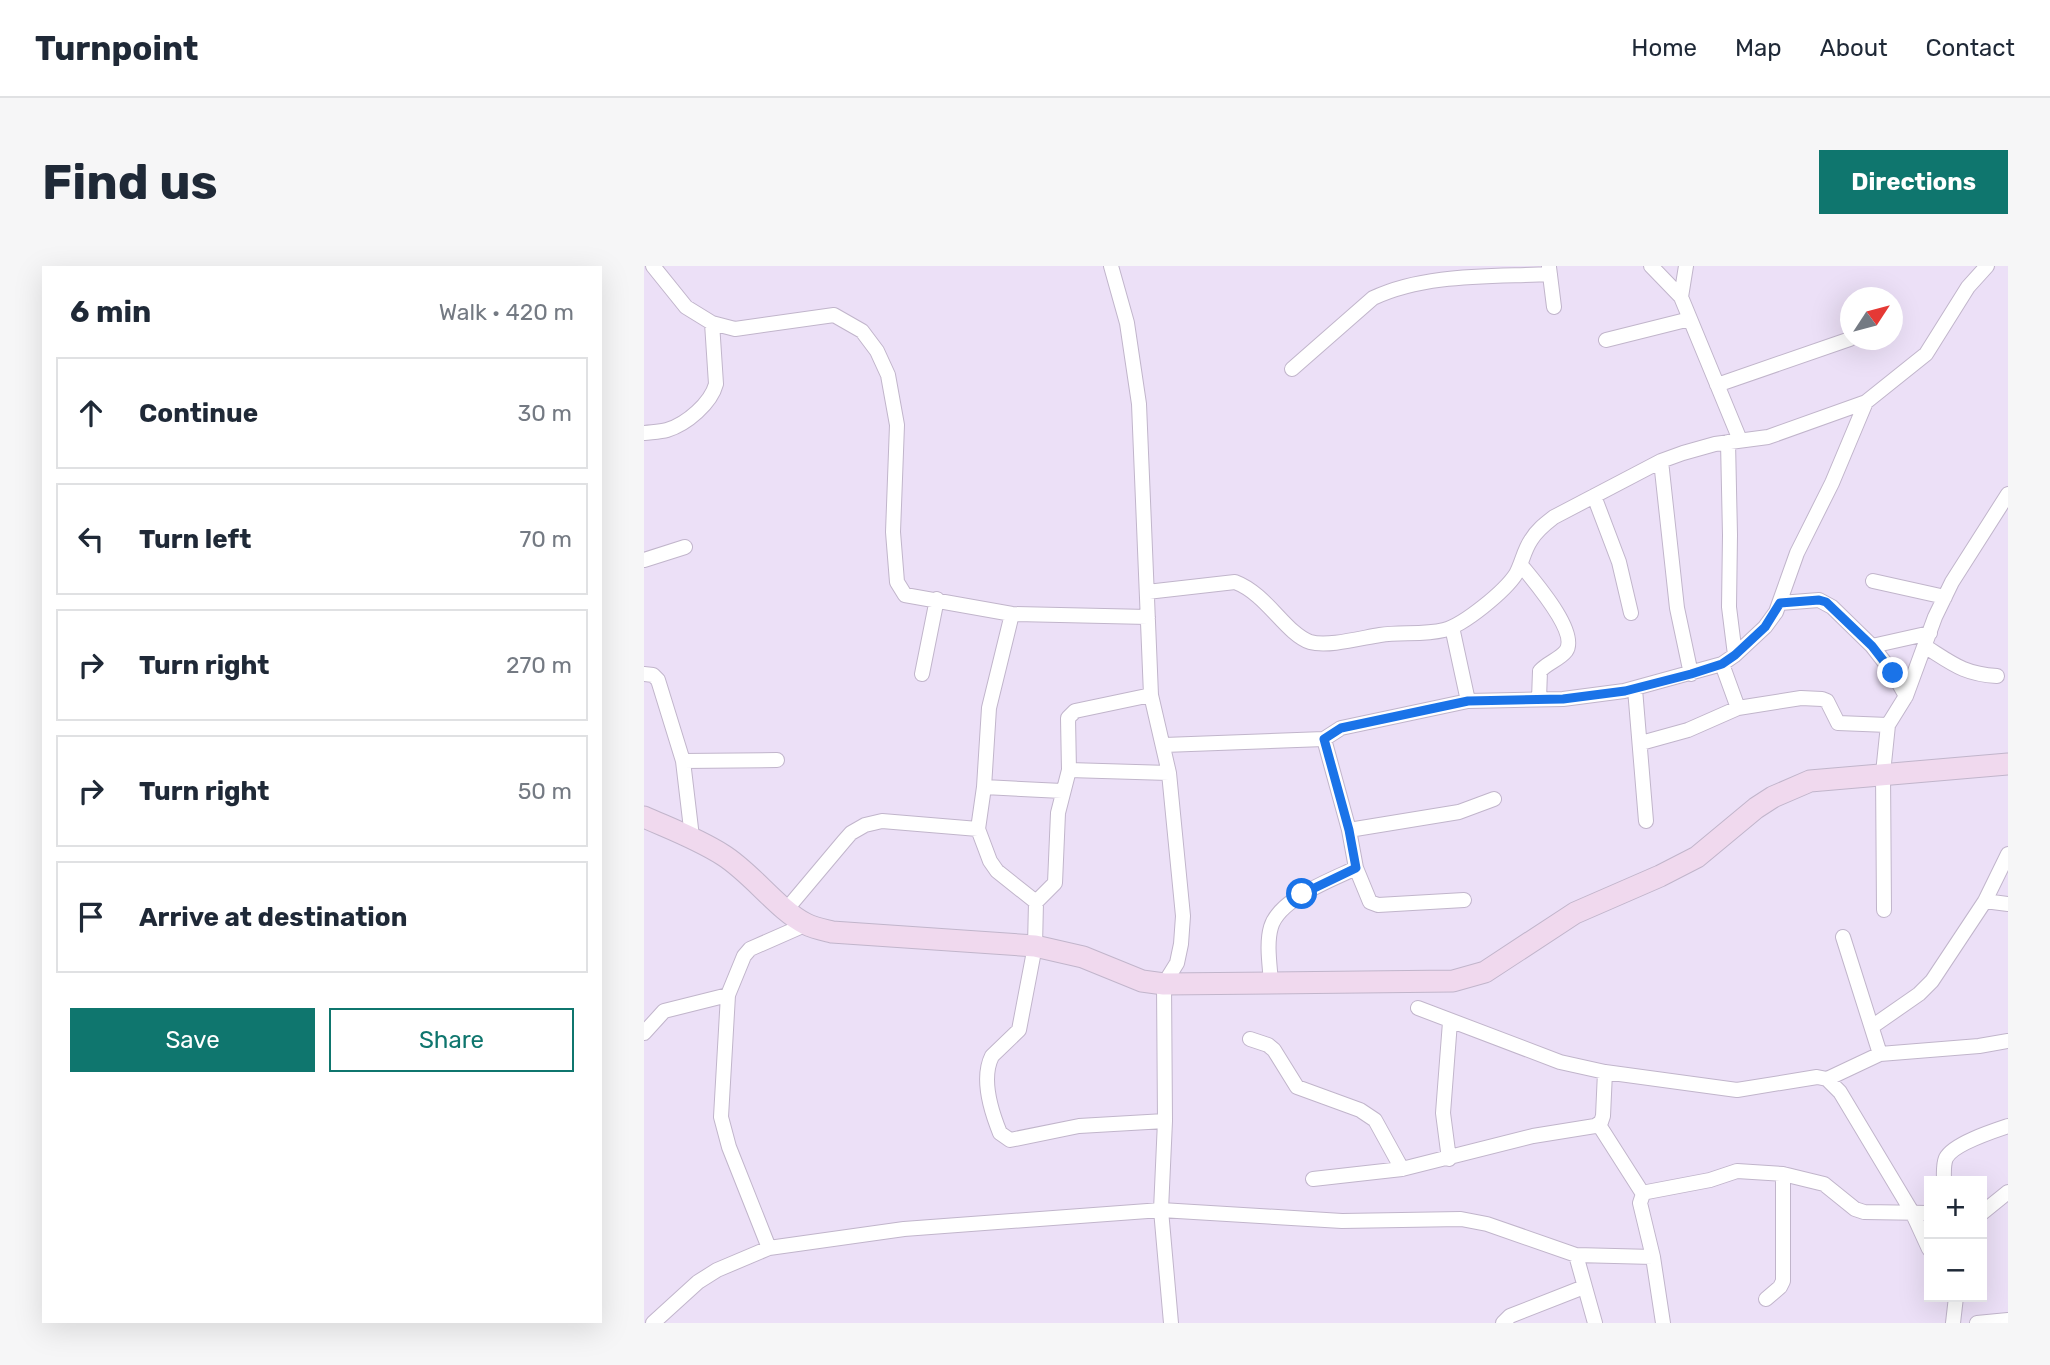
<!DOCTYPE html>
<html lang="en">
<head>
<meta charset="utf-8">
<style>
	:root { --surface:#fff; --page:#f6f6f7; --text:#1f2937; --muted:#747a83; --line:#e0e1e3; --accent:#0f766e }
	body { margin:0; font-family:Rubik,sans-serif; background:var(--page); color:var(--text) }
	.controls { position:absolute; right:21px; bottom:21px; display:grid; overflow:hidden; border-radius:0px; box-shadow:0 7px 28px #0002 }
	.controls button { width:63px; height:63px; display:grid; place-items:center; padding:0; border:0; border-bottom:2px solid var(--line); background:var(--surface); color:var(--text); font:35px sans-serif }
	.compass { position:absolute; left:1196px; top:21px; width:63px; height:63px; border-radius:50%; background:var(--surface); box-shadow:0 7px 28px #0002; rotate:54deg }
	.stop { position:absolute; width:21px; height:21px; margin:-16px; border:5px solid #1a73e8; border-radius:50%; background:#fff }
	.stop.end { background:#1a73e8; border-color:#fff; box-shadow:0 2px 7px #0008 }
	.list { margin:0; padding:0; list-style:none }
	h2 { display:flex; justify-content:space-between; align-items:center; height:91px; margin:0; padding:0 28px; font-size:30px }
	h2 small { font-size:23px; font-weight:400; color:var(--muted) }
	.list li { display:grid; grid-template-columns:46px 1fr auto; gap:21px; align-items:center; box-sizing:border-box; height:112px; margin:0 14px 14px; padding:0 14px; border:2px solid var(--line); border-radius:0px }
	.list b { display:block; font-size:26px; white-space:nowrap }
	.list em { font-size:23px; font-style:normal; color:var(--muted) }
	.actions { display:flex; gap:14px; padding:21px 28px }
	.actions a { flex:1; padding:16px 0; border:2px solid var(--accent); border-radius:0px; text-align:center; font-size:24px; color:var(--accent) }
	.actions .main { background:var(--accent); color:#fff }
	.icon { flex:none; width:38px; height:38px; fill:none; stroke:currentColor; stroke-width:2; stroke-linecap:round; stroke-linejoin:round }
	.map { position:relative; flex:none; width:1364px; height:1057px; overflow:hidden; border-radius:0px }
	header { display:flex; align-items:center; gap:42px; box-sizing:border-box; height:98px; padding:0 35px; background:var(--surface); border-bottom:2px solid var(--line) }
	header strong { font-size:33px }
	nav { display:flex; gap:38px; margin-inline-start:auto; font-size:24px }
	.intro { display:flex; align-items:center; justify-content:space-between; box-sizing:border-box; height:168px; padding:0 42px }
	h1 { margin:0; font-size:49px }
	.button { padding:18px 32px; border-radius:0px; background:var(--accent); color:#fff; font-size:24px; font-weight:700 }
	main { display:flex; gap:42px; padding:0 42px }
	aside { flex:1; background:var(--surface); border-radius:0px; box-shadow:0 7px 28px #0002 }
	.map>svg:first-child { display:block }
	.lines { fill:none; stroke-linecap:round; stroke-linejoin:round }
	.street-casing { stroke:#c1b5cb; stroke-width:16 }
	.secondary-casing { stroke:#c1b5cb; stroke-width:23 }
	.street { stroke:#fff; stroke-width:14 }
	.secondary { stroke:#f0d9ee; stroke-width:21 }
	.route { stroke:#1a73e8; stroke-width:9 }
</style>
</head>
<body>
<header>
<strong>Turnpoint</strong>
<nav><a>Home</a><a>Map</a><a>About</a><a>Contact</a></nav>
</header>
<div class="intro"><h1>Find us</h1><a class="button">Directions</a></div>
<main>
<aside>
<h2>6 min<small>Walk · 420 m</small></h2>
<ul class="list">
<li><svg class="icon" aria-label="ahead" viewBox="0 0 24 24"><path d="M12 20V5M6 11l6-6 6 6"/></svg><div><b>Continue</b></div><em>30 m</em></li>
<li><svg class="icon" aria-label="left" viewBox="0 0 24 24"><path d="M17 20v-9H6M10 6l-5 5 5 5"/></svg><div><b>Turn left</b></div><em>70 m</em></li>
<li><svg class="icon" aria-label="right" viewBox="0 0 24 24"><path d="M7 20v-9h11M14 6l5 5-5 5"/></svg><div><b>Turn right</b></div><em>270 m</em></li>
<li><svg class="icon" aria-label="right" viewBox="0 0 24 24"><path d="M7 20v-9h11M14 6l5 5-5 5"/></svg><div><b>Turn right</b></div><em>50 m</em></li>
<li><svg class="icon" aria-label="arrive" viewBox="0 0 24 24"><path d="M6 21V4h12l-3 4 3 4H6"/></svg><div><b>Arrive at destination</b></div></li>
</ul>
<div class="actions"><a class="main">Save</a><a>Share</a></div>
</aside>
<div class="map">
<svg width="1364" height="1057" viewBox="0 0 1364 1057">
	<rect width="100%" height="100%" fill="#ece0f7"/>
	<g class="lines">
		<g class="street-casing">
			<path id="street" d="M 9,0 L 42,41 L 68,57 L 91,63 L 190,49 L 218,65 L 233,85 L 244,109 L 253,159 L 249,266 L 253,316 L 261,329 L 368,348 L 504,351
				M 467,0 L 483,57 L 495,138 L 507,429 L 525,507 L 539,650 L 537,678 L 533,697 L 520,718 L 521,855 L 517,944 L 527,1057
				M 1007,0 L 1037,31 L 1096,174
				M 905,1 L 910,41
				M 1037,31 L 1042,0
				M 962,74 L 1046,53
				M 648,103 L 729,32 C 782,7 848,11 906,8
				M 1073,119 L 1206,73
				M 0,167 C 7,166 16,166 23,164 C 43,158 67,137 72,118 L 68,57
				M 1084,176 L 1086,269 L 1085,341 L 1091,389
				M 1017,195 L 1033,342 L 1047,408
				M 950,230 L 975,296 L 987,347
				M 0,294 L 41,281
				M 877,299 C 889,314 935,366 922,385 C 916,393 903,397 896,405 L 895,433
				M 1229,315 L 1301,331
				M 503,326 L 591,316 C 623,328 641,367 666,376 C 684,381 717,372 736,369 C 757,366 780,369 800,364 C 820,359 861,325 872,308 C 878,297 880,284 887,274 C 893,264 901,258 910,251 L 1017,195 L 1039,187 L 1071,178 L 1124,171 L 1222,136
				M 1136,337 L 1175,334 L 1188,341 L 1228,380 L 1249,407 L 1262,430
				M 368,348 L 345,442 L 340,521 L 334,563 L 346,595 L 353,605 L 392,636
				M 808,361 L 824,435
				M 1228,380 L 1286,367
				M 1282,381 C 1309,398 1320,408 1353,410
				M 1078,398 L 1094,442
				M 0,408 L 9,409 L 14,414 L 39,495 L 48,571
				M 278,408 L 293,333
				M 991,423 L 1002,555
				M 507,429 L 431,445 L 424,452 L 425,504 L 414,547 L 411,617 L 392,636 L 391,680 L 375,764 L 348,790 C 337,812 347,845 356,867 L 366,874 L 435,860 L 521,855
				M 680,473 L 705,564 L 712,602 L 726,636 L 734,639 L 820,634
				M 997,477 L 1044,464 L 1094,442 L 1157,432 L 1178,433 L 1183,435 L 1194,457 L 1244,459
				M 520,479 L 680,473 L 697,462 L 824,435 L 919,433 L 980,425 L 1078,398 L 1091,389 L 1121,361 L 1132,346 L 1153,287 L 1188,217 L 1222,136 L 1282,88 L 1324,21 L 1343,0
				M 39,495 L 133,494
				M 425,504 L 525,507
				M 340,521 L 418,525
				M 705,564 L 815,546 L 850,533
				M 1341,635 L 1364,638
				M 142,644 L 200,575 L 207,567 L 221,559 L 238,555 L 334,563
				M 1240,644 L 1239,507 L 1244,459 L 1262,430 L 1291,351 L 1308,316 L 1364,228
				M 1199,671 L 1236,788
				M 627,717 C 626,700 622,678 627,661 C 635,633 687,614 712,602
				M 774,742 L 916,796 L 961,806 L 1093,824 L 1173,811 L 1183,813 L 1196,826 L 1268,946 L 1285,983
				M 1229,760 L 1275,728 L 1288,715 L 1341,635 L 1364,588
				M 0,767 L 20,745 L 84,729
				M 606,773 L 624,779 L 630,784 L 653,821 L 716,844 L 731,854 L 758,903
				M 1183,813 L 1236,788 L 1335,780 L 1364,775
				M 955,859 L 999,928
				M 805,893 L 799,847 L 806,756
				M 669,913 L 758,903 L 889,870 L 951,860 L 957,856 L 959,850 L 961,806
				M 1300,915 C 1300,908 1299,899 1302,892 C 1309,878 1349,865 1364,860
				M 1338,947 L 1364,926
				M 125,982 L 85,881 L 77,851 L 84,729 L 100,690 L 106,683 L 163,658
				M 932,989 L 951,1057
				M 1122,1033 L 1136,1021 L 1139,1015 L 1139,908
				M 9,1057 L 54,1016 L 73,1004 L 125,982 L 260,963 L 517,944 L 698,955 L 817,953 L 843,958 L 932,989 L 1009,991
				M 859,1057 L 866,1050 L 940,1021
				M 1019,1057 L 1009,991 L 996,937 L 999,928 L 1003,926 L 1066,914 L 1093,905 L 1139,908 L 1180,918 L 1211,943 L 1220,946 L 1285,947
				M 1309,1057 L 1312,1031
				M 1333,1057 L 1364,1054"/>
		</g>
		<g class="secondary-casing">
			<path id="secondary" d="M 0,551 C 27,563 54,573 79,589 C 108,607 134,644 162,658 C 170,662 180,664 188,666 L 391,680 L 439,691 L 498,715 L 520,718 L 809,715 L 841,706 L 931,647 L 1016,610 L 1053,591 L 1112,542 L 1129,531 L 1166,515 L 1364,498"/>
		</g>
		<use href="#street" class="street"/>
		<use href="#secondary" class="secondary"/>
	</g>
	<g class="lines">
		<path class="route" d="M 658,628 L 712,602 L 705,564 L 680,473 L 697,462 L 824,435 L 919,433 L 981,425 L 1047,408 L 1078,398 L 1091,389 L 1121,361 L 1136,337 L 1175,334 L 1182,336 L 1228,380 L 1249,407"/>
	</g>
</svg>
<div class="controls">
<button>+</button>
<button>−</button>
</div>
<svg class="compass" viewBox="-18 -18 36 36"><path d="M0-13l5 13h-10z" fill="#e53935"/><path d="M0 13l5-13h-10z" fill="#747a83"/></svg>
<div class="stop" style="left:658px;top:628px"></div>
<div class="stop end" style="left:1249px;top:407px"></div>
</div>
</main>
</body>
</html>
